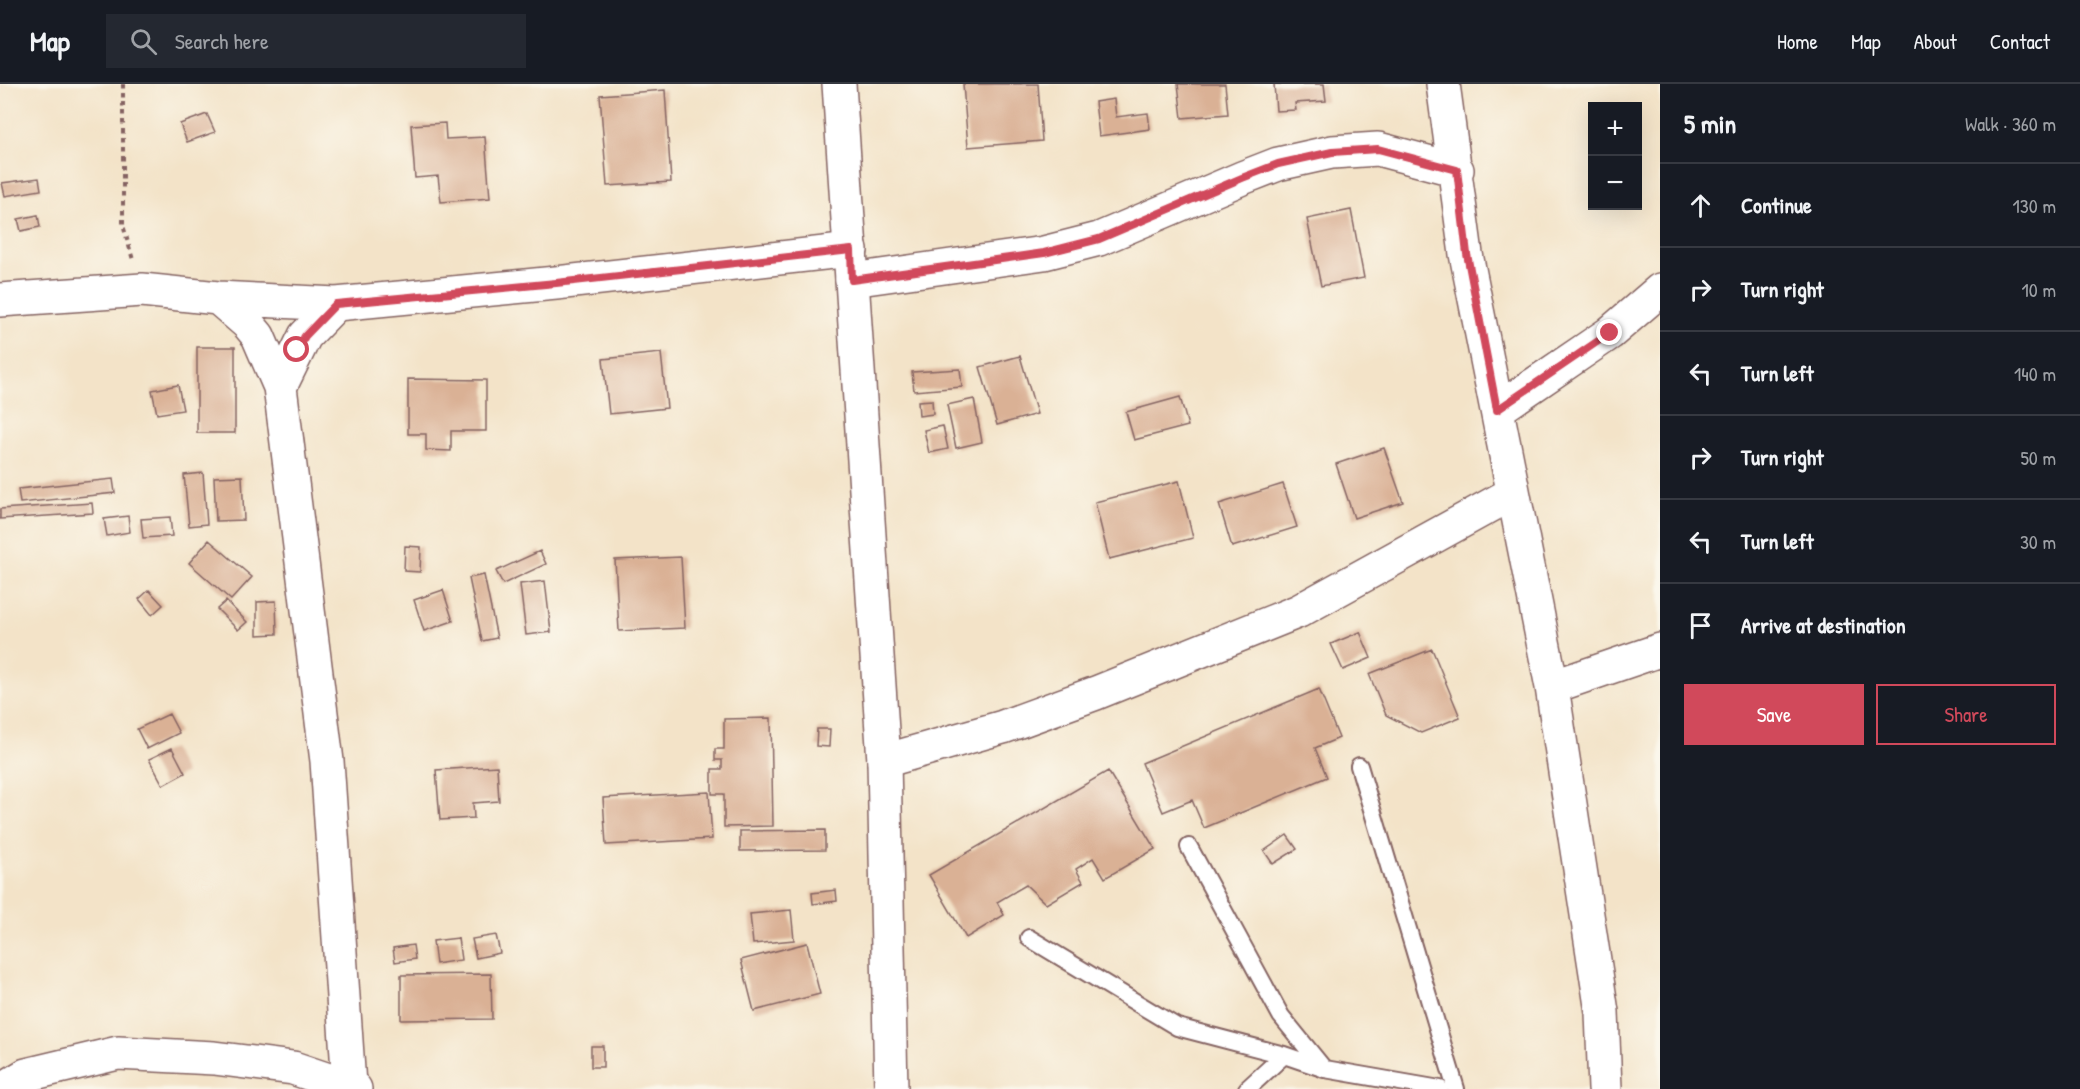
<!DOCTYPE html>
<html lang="en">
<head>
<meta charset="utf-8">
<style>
	:root { --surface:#171b24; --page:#242831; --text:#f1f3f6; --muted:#9ea1a6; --line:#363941; --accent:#d1495b }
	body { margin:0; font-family:"Patrick Hand",sans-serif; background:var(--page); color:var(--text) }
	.controls { position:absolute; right:18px; top:18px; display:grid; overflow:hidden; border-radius:0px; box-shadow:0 6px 24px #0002 }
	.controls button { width:54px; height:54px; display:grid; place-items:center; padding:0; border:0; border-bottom:2px solid var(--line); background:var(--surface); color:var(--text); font:30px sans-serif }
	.stop { position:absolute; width:18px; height:18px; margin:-14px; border:4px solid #d1495b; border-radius:50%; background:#fff }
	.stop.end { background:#d1495b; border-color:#fff; box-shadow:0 2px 6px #0008 }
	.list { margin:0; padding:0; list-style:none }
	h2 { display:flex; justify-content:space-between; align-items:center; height:78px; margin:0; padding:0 24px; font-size:26px }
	h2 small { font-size:20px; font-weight:400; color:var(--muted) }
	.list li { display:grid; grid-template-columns:39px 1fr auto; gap:18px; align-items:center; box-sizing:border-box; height:84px; padding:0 24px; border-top:2px solid var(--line) }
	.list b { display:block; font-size:22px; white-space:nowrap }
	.list em { font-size:20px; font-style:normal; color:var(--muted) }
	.actions { display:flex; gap:12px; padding:18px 24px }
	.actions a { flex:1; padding:14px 0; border:2px solid var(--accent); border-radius:0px; text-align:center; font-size:21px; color:var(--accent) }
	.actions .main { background:var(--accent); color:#fff }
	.icon { flex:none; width:33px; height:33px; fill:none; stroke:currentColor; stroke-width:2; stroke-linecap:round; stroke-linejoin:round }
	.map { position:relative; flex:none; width:1660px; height:1005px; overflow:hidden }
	header { display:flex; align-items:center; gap:36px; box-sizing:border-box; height:84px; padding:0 30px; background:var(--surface); border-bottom:2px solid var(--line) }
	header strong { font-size:28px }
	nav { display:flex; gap:33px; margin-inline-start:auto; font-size:21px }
	.search { width:420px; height:54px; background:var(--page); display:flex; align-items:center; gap:15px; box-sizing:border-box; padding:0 21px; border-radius:0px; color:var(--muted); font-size:22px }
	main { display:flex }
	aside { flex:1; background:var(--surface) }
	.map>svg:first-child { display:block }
	.building { fill:#dab195 }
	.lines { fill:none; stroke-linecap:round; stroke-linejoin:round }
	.lane-casing { stroke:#856462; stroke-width:20 }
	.street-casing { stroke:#856462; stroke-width:36 }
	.secondary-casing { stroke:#856462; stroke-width:36 }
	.path { stroke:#856462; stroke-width:4; stroke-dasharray:4.5 4.5; stroke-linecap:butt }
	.lane { stroke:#fff; stroke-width:16 }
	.street { stroke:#fff; stroke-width:33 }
	.secondary { stroke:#fff; stroke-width:33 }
	.route { stroke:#d1495b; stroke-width:8 }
</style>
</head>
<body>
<header>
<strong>Map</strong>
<div class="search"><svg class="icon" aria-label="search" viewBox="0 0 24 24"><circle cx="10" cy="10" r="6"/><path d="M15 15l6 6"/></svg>Search here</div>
<nav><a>Home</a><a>Map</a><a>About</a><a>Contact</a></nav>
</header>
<main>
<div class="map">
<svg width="1660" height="1005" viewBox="0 0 1660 1005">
	<rect width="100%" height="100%" fill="#fbf7ec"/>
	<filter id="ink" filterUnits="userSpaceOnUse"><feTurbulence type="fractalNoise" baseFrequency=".0167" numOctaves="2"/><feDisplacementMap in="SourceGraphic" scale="12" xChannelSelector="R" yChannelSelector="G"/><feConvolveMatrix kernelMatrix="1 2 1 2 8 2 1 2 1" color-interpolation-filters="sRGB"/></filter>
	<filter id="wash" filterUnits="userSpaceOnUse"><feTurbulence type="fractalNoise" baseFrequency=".008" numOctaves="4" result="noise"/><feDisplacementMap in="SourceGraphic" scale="24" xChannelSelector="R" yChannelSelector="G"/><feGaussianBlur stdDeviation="1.35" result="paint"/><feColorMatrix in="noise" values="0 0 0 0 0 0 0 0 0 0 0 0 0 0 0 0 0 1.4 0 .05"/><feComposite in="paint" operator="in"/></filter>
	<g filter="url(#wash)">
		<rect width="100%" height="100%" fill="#f3e3c8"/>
		<g id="blocks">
			<path class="building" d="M 963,0 L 1038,0 L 1042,57 L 968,63 Z
				M 1178,0 L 1225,0 L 1228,30 L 1182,34 Z
				M 1274,0 L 1324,0 L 1326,17 L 1295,19 L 1296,26 L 1276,27 Z
				M 665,6 L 671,98 L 607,102 L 600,11 Z
				M 1114,15 L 1116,33 L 1148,29 L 1150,45 L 1099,52 L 1095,18 Z
				M 207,30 L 215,48 L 187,58 L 180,40 Z
				M 445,39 L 446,55 L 485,53 L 490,114 L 441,118 L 438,92 L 415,94 L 411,41 Z
				M 39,94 L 41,106 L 5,112 L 2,99 Z
				M 1351,126 L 1364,194 L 1321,202 L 1307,135 Z
				M 38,131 L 40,143 L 21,147 L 18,135 Z
				M 197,263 L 235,263 L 235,349 L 197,349 Z
				M 661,269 L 667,324 L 609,330 L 603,275 Z
				M 1020,272 L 1037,330 L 997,341 L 980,283 Z
				M 960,285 L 962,303 L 914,307 L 912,288 Z
				M 408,295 L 486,296 L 486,347 L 451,347 L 451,367 L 426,366 L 426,350 L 408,350 Z
				M 178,301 L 183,326 L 157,330 L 152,306 Z
				M 1180,313 L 1188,342 L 1134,356 L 1126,328 Z
				M 974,315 L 982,358 L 956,364 L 947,321 Z
				M 932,316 L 933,330 L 919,332 L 918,317 Z
				M 943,342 L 948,365 L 929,369 L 924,346 Z
				M 1384,364 L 1403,418 L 1354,434 L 1336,380 Z
				M 203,389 L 207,440 L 189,442 L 184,391 Z
				M 242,392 L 244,436 L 216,437 L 214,393 Z
				M 113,395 L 115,409 L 20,419 L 18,405 Z
				M 1179,397 L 1193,454 L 1109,475 L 1095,418 Z
				M 1283,400 L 1297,443 L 1232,463 L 1219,420 Z
				M 92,419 L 93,429 L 0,435 L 0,425 Z
				M 128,432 L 130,448 L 107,452 L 104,435 Z
				M 170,433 L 172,452 L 143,454 L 141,435 Z
				M 209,456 L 252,493 L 231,516 L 189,479 Z
				M 405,462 L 421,463 L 420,488 L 404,487 Z
				M 540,467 L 546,480 L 503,500 L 496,487 Z
				M 681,473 L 685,544 L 619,547 L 615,476 Z
				M 484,491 L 497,554 L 482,557 L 469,494 Z
				M 545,497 L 551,548 L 526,551 L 520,500 Z
				M 149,506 L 163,521 L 152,531 L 139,515 Z
				M 443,506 L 453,537 L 424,547 L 414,516 Z
				M 226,517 L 247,538 L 238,546 L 217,525 Z
				M 276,517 L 277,550 L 257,551 L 257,518 Z
				M 1360,548 L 1371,574 L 1343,586 L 1331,560 Z
				M 1432,565 L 1460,633 L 1421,649 L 1386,631 L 1369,590 Z
				M 1319,605 L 1339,654 L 1315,664 L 1327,693 L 1204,744 L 1192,716 L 1163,728 L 1142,679 Z
				M 169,630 L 179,649 L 147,665 L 137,645 Z
				M 771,634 L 773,742 L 724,743 L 724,710 L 712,710 L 712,685 L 722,685 L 722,676 L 715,676 L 715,665 L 724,665 L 724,635 Z
				M 817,645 L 830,645 L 829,663 L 816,662 Z
				M 172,664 L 185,689 L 163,701 L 149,675 Z
				M 497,682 L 499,717 L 473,719 L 474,734 L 440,736 L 436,686 Z
				M 1108,687 L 1155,765 L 1105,794 L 1093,774 L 1076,785 L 1083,798 L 1046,820 L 1026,801 L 997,818 L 1004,831 L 966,854 L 929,791 Z
				M 709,708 L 712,755 L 606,761 L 603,714 Z
				M 825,746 L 825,766 L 740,767 L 740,747 Z
				M 1287,751 L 1297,765 L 1273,780 L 1264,767 Z
				M 836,806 L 837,817 L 813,820 L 812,809 Z
				M 791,826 L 794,856 L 753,860 L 750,830 Z
				M 496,851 L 500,869 L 476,874 L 472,855 Z
				M 458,854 L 461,876 L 436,880 L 433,857 Z
				M 807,859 L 820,910 L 754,927 L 741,876 Z
				M 413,861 L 415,875 L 395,878 L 393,864 Z
				M 491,890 L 492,935 L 401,936 L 401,891 Z
				M 591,962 L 603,962 L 603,983 L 591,983 Z"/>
		</g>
	</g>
	<g filter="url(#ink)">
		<use href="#blocks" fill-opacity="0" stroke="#856462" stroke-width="1.5"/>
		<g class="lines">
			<g class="lane-casing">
				<path id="lane" d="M 1359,682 L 1456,1005
					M 1189,763 L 1281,932 L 1324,985
					M 1029,854 L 1177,943 L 1284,971 L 1325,985 L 1440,1005
					M 1247,1005 L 1284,971"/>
			</g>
			<g class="street-casing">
				<path id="street" d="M 1443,0 L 1466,170 L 1552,603 L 1602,928 L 1605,1005
					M 852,196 L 1044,169 L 1099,155 L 1242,94 L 1278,80 L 1332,68 L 1378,65 L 1457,86
					M 218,214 L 248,240 L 258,252 L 280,303 L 327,677 L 349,1001
					M 0,216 L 142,206 L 218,214 L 336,220 L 556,199 L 851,166
					M 280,303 L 305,252 L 336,220
					M 1497,326 L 1610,249 L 1660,206
					M 1552,603 L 1660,566
					M 884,677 L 1003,643 L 1096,609 L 1299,527 L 1513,409
					M 3,1005 L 26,991 L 118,969 L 214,974 L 293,984 L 355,1005"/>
			</g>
			<g class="secondary-casing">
				<path id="secondary" d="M 839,0 L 884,677 L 891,1005"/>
			</g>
			<path class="path" d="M 123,0 L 123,141 L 133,176"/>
			<use href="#lane" class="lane"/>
			<use href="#street" class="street"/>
			<use href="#secondary" class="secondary"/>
		</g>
	</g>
	<g class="lines" filter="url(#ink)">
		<path class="route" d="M 297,266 L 305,252 L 336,220 L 556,199 L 851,166 L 852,196 L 1044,169 L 1099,155 L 1242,94 L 1278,80 L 1332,68 L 1378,65 L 1457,86 L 1467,170 L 1497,326 L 1610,249"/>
	</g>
</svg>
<div class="controls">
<button>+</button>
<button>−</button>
</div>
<div class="stop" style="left:297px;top:266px"></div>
<div class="stop end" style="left:1610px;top:249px"></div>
</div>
<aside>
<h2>5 min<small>Walk · 360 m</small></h2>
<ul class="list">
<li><svg class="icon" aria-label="ahead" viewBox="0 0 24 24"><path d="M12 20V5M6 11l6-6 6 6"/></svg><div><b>Continue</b></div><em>130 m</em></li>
<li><svg class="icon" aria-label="right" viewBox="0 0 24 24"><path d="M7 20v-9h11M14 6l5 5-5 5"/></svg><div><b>Turn right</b></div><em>10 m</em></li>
<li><svg class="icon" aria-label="left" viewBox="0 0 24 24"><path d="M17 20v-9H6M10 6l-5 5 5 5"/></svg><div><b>Turn left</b></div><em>140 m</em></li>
<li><svg class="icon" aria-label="right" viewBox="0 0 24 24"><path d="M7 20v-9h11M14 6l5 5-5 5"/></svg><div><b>Turn right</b></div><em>50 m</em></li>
<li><svg class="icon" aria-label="left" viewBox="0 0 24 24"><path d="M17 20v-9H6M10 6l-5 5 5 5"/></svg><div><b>Turn left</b></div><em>30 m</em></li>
<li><svg class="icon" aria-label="arrive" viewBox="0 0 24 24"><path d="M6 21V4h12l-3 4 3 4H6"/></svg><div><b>Arrive at destination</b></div></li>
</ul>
<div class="actions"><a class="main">Save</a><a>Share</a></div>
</aside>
</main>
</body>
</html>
